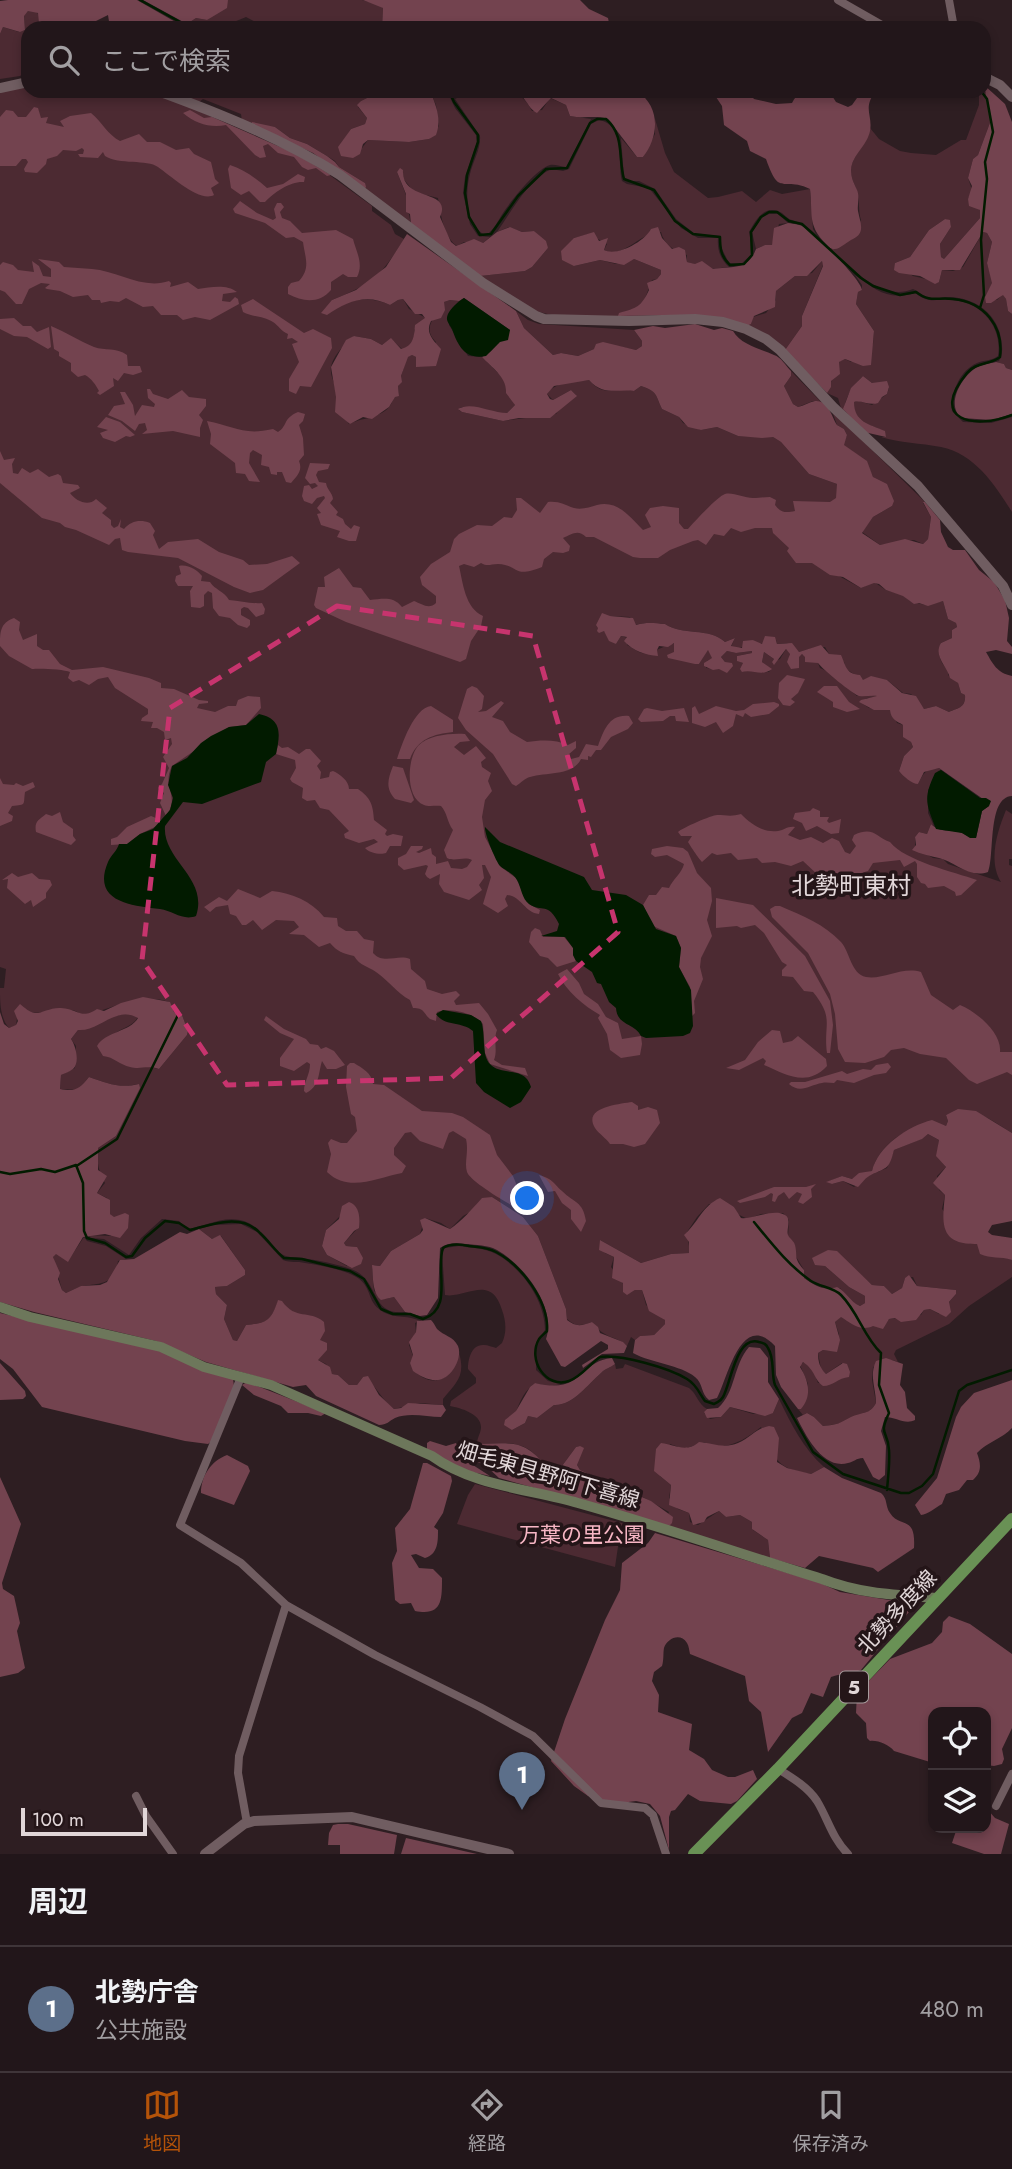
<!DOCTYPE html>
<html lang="ja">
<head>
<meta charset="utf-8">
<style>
	:root { --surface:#22161a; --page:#2a1f23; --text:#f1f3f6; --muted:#a29fa2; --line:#3f3539; --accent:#b45309 }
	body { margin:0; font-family:Jost,"Noto Sans JP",sans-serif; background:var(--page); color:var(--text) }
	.controls { position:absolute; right:21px; bottom:21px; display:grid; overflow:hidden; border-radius:14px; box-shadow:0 4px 10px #0003 }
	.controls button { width:63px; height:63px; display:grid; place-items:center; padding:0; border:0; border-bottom:2px solid var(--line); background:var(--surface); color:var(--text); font:35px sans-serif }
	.scale { position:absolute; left:21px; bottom:18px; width:126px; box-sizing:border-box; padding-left:7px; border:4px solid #e1d6d8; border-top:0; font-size:19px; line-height:24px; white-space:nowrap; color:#e1d6d8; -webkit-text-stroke:5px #241518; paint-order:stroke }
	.you { position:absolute; left:528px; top:1199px; width:24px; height:24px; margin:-18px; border:5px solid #fff; border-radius:50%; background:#1a73e8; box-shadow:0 0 0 10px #1a73e833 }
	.badge { display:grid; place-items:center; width:46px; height:46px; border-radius:50%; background:var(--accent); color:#fff; font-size:23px; font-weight:700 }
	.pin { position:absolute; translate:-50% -58px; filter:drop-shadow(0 2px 4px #0008) }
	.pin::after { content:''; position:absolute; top:37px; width:24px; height:21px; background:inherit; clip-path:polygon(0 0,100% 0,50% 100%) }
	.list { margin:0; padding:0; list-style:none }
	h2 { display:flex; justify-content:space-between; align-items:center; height:91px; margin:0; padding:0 28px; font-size:30px }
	h2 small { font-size:23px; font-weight:400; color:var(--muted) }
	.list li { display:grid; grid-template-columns:46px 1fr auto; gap:21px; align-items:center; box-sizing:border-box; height:126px; padding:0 28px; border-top:2px solid var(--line) }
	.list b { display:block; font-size:26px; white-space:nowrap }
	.list p { margin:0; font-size:23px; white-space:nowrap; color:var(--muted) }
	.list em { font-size:23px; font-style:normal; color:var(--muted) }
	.icon { flex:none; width:38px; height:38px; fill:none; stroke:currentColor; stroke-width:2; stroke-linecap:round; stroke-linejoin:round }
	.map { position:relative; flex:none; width:1012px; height:1854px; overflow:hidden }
	.search { position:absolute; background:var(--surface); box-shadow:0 4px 10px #0003; left:21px; right:21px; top:21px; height:77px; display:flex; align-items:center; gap:18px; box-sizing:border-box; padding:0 24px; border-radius:21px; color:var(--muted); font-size:26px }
	.sheet { height:217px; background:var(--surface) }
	nav { display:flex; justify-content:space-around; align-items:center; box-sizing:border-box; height:98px; border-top:2px solid var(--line); background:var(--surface); font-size:19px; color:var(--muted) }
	nav a { display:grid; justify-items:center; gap:4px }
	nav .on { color:var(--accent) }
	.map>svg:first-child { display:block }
	.green { fill:#4c2a32; fill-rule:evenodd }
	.forest { fill:#73434f }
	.water { fill:#021b00 }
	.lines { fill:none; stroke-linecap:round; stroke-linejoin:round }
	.stream { stroke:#021b00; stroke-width:2.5 }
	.minor { stroke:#705d61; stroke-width:8 }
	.tertiary { stroke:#705d61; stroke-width:10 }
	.secondary { stroke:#6d775b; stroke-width:10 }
	.primary { stroke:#699155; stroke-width:12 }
	.marked { fill:none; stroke:#c7346e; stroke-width:5; stroke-dasharray:14 9; stroke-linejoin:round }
	.labels { text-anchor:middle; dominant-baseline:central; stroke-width:7; stroke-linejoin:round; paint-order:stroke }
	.shield { fill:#241518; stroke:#a89c9e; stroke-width:2 }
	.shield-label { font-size:19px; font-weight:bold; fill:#e1d6d8 }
	.street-label { font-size:21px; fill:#e1d6d8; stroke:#241518 }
	.park-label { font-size:21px; fill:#f7b6c4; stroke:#241518 }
	.quarter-label { font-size:24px; fill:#e1d6d8; stroke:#241518 }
</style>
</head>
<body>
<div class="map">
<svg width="1012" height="1854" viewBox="0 0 1012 1854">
	<rect width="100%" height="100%" fill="#2e1e22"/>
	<path class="green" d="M 228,0 L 362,0 L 380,5 L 383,8 L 382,28 L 259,28 L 261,25 L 246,17 C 228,25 205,31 187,24 L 196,18 L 207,20 Z
		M 34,10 L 54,28 L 28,28 L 28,71 L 20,76 L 0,79 L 0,34 L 3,27 L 19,32 L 25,30 L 24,15 L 28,11 Z
		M 28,86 L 28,91 L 142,91 L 184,104 L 313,163 L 372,206 L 372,211 L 391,225 L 395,234 L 404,239 C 382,275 372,284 332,300 L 332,311 C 348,298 372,296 390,305 L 398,300 L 403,299 L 409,309 L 426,318 L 414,330 L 415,339 L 408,348 L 402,349 L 391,339 L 382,345 L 371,339 L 354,336 C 345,344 329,359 331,372 C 331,376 333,379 334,383 C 337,399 339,410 349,424 C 361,418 380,418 389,407 C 392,404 392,400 395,396 L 399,396 L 398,386 L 407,357 L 412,355 L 416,357 L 417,367 L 436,342 C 421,327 436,317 444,302 L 450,300 L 459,301 L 454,306 L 449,325 L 468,356 L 482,357 L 502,377 L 515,405 L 507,413 L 495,413 L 461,407 L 459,410 L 462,412 L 503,421 L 556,414 L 563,404 L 576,395 L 571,390 L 553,400 L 547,394 C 554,382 576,381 589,380 C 605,399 616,386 634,391 L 641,386 C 658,392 655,394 662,409 L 679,417 L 683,423 L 701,430 L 717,427 L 738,436 L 773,437 L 781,442 L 809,474 L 837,484 L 837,575 L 861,588 L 874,582 L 886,590 L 903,595 L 910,601 L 925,605 L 943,601 L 948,619 L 956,623 L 957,627 L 952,630 L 952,638 L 941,643 C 938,654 939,662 948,670 L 948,675 L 958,683 L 961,693 L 965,695 C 966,708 958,708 949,712 L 936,706 L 924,709 L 911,694 L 903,693 L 887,680 L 863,680 L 846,669 L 844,662 L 829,654 L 825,647 L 816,647 L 799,652 L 787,643 L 777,644 L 776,640 L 760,644 L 753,640 C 746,645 739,651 731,647 L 735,638 L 725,642 C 709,627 682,636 665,624 C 655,623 646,622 635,625 L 630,617 L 610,616 L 604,631 L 616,644 L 621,636 L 628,638 L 627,645 C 632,647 637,652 642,653 C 650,655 665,645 675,643 L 674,652 L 699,664 L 708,649 L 713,658 L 707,661 L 706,668 L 719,669 L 725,662 L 721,657 L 727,651 L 736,653 L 752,651 L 752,653 L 737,656 L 738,661 L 743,663 L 742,672 C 751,669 759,673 769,672 L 771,669 L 762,662 L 764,652 L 774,659 L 772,662 L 780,659 L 786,649 L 790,653 L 789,661 L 802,654 L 818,663 L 820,668 L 829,672 L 857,696 L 868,694 L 881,697 L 867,698 L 860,702 L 869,708 L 891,710 L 897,723 L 903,725 L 903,736 L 911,742 L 913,747 L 904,756 L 899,771 L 918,784 C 924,773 925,769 939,768 L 941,770 L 938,771 C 933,777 933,784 928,790 L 928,813 L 934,826 L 931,824 L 927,834 L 919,832 L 915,837 L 915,847 L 933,858 L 943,859 L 948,864 L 1001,882 C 988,861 997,832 1006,810 L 1012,814 L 1012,859 L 1009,859 L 1009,865 L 1012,866 L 1012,1133 C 991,1120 971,1103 946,1115 L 948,1121 L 946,1126 C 916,1119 880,1141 872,1171 L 852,1179 L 842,1176 L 827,1182 L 832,1184 L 843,1181 L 854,1187 L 868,1176 L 887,1168 L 894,1150 L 921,1139 L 928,1134 L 939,1140 L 937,1156 L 946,1167 L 937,1176 L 939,1190 L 945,1195 L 942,1209 L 970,1244 L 977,1244 L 1012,1260 L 1012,1277 L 969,1306 L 949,1324 L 896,1350 L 894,1354 L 898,1362 L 892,1360 L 873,1367 L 872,1380 L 876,1403 C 870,1417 837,1425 823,1426 L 814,1417 L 807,1413 L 803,1415 L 798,1409 L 801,1409 L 808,1384 L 800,1365 L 804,1362 L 813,1370 L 818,1383 L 835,1381 L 840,1378 L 842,1363 L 826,1374 L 821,1369 L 818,1353 L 823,1350 L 832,1351 L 839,1334 L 835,1322 L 841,1316 L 862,1327 L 885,1324 L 889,1319 L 921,1315 L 924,1310 L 930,1309 L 939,1314 L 956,1294 L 956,1290 L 917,1286 L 913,1277 L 905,1278 L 902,1288 L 892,1294 L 884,1286 L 872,1285 L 851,1266 L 825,1266 L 849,1287 L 865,1296 L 865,1303 L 860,1306 L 850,1301 L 840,1288 L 827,1290 L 804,1278 L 804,1270 L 795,1255 L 795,1245 L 788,1236 L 789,1220 L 783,1213 L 761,1214 L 748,1219 L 737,1214 L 734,1207 L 709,1204 L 697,1217 L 687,1232 L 690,1253 L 671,1254 L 641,1263 L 600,1240 L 605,1253 L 614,1257 L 611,1267 L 630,1293 L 635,1290 L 642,1290 L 646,1305 L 665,1320 L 665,1324 L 654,1335 L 640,1336 L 635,1340 L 631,1337 L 627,1346 C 616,1335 605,1340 592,1322 C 581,1326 576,1327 567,1319 L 566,1309 L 538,1236 L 523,1217 L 492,1197 L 477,1204 L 474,1210 L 463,1216 L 450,1229 L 441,1223 L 425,1218 L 420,1234 L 391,1251 L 380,1266 L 374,1265 L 372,1269 L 374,1291 L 385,1299 L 394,1297 L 405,1312 C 372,1315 380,1288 359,1273 C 349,1266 316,1260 302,1258 C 297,1257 291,1258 286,1256 C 270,1251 264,1225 240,1220 C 221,1216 204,1227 187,1229 L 179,1221 L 162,1219 L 141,1238 L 129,1255 L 104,1239 L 90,1238 L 89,1235 L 111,1236 L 114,1218 L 110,1214 L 107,1198 L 97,1193 L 105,1183 C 99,1172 96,1161 98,1148 L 116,1136 L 138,1084 C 119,1089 107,1083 89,1077 L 78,1090 L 60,1089 L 61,1075 L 75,1068 L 76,1046 L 71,1039 L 78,1030 C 97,1027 119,1007 138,1017 C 133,1027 120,1028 112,1036 L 113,1057 C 130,1069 140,1064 159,1069 L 187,1035 L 188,1031 L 182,1015 L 174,1013 L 169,1002 C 143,993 120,1005 96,1012 C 91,1013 91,1015 86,1015 C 80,1015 76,1010 71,1010 C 56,1009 41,1016 27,1011 L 17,1018 L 16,1026 L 9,1028 C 0,1018 0,1002 0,988 L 4,988 L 6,969 L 0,967 L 0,92 ZM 342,1214 L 357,1229 L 344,1243 L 346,1246 L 357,1247 L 347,1266 L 327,1255 L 322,1246 L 326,1230 Z
		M 173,91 L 381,91 L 361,101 L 358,107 L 367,118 L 365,124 L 351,129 L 339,147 L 362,148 L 368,140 L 409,142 L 429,139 L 439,126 L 436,105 L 430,91 L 447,91 L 455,108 L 476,135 L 477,142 L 465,177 L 463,193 L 470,224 L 478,236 L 490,237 L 483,243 L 464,242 L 457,246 C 444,238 440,212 438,198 L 414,192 L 402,177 L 403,170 L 400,169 L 397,172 L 406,195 L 406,211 L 409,214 L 411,225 L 364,190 L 365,183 L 339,167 L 335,161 L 327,156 L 307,144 L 290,138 L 275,127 L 252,125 L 242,121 L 241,114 L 203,99 L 199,102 L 172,92 Z
		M 471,91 C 497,91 519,84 532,111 L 542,110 L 550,98 L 566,105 L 570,116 L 591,119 L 566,167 C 561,167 555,164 550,165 C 537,168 510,202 503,213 C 497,222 495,229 486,235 C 465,227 465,191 470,174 C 473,161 481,149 480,136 L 455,99 Z
		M 979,91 L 986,93 L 991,120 L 978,155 L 973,159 L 968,178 L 972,190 L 968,199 L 980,210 L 980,218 L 944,259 L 941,257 L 940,244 L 951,227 L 950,221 L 945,219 L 929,230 L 910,257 L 895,263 L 913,276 L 939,282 L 942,270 L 953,271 L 963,267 L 983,232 L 987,233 L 992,242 L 987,263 L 993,283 L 985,297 L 997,300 L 1003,294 L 1006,299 L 1008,311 L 1012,314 L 1012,370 L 1006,368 L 1004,364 L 996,362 L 999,361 C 1004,353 1002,343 1000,334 C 994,311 973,298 950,297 C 943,297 934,300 927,298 C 922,296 919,291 913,289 C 883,302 851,269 831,249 L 835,249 L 851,239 L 861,220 C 858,211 860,201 857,192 C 855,183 848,175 852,164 C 857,151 867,142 870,128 L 879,139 L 900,151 L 911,153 L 936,155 L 961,140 L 966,140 L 979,105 Z
		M 655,119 L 665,153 L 674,172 L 708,198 L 718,197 L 742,191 L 756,202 L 770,190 L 782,194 L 810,189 L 813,229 L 816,234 C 806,226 804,224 792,220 C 787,219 784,213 778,211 C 763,206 755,221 749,232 L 752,247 L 751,255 L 741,264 L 729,263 L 721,247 L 721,236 L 695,234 L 676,219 L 655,189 L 639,181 L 628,181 L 624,177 L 621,138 L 637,157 L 643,157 L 655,134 Z
		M 599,120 C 626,125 617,162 622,181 L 627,184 L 649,188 L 681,228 L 698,238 L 718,238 C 717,249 720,259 729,267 L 712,269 L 687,262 L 687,255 C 675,251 664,245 661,232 C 657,233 653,232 650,234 C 637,239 618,259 604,250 L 607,244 L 589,234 L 574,238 L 574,266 L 600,260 L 616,264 L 634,259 L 661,270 L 661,274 L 657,279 L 652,280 L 644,301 L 635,309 L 618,316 L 556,316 L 535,311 L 480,276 L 525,271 L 532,267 L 548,248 L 534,231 L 522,232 L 509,227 L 497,232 C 512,211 527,181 551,169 L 563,171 L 569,169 L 591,124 Z
		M 769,214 L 778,214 L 788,223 L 779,224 L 772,245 L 765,245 L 756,249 L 752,232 L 761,218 Z
		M 822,261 L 823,265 L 802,316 L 802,326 L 785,350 L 747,326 L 751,324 L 753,317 L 766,313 L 776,300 L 776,291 L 795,276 L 812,273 Z
		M 855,275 C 876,290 888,301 915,293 C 930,304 933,299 951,300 C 981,301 1003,327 998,356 C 992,361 984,360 977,363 C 959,371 951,393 952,411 L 963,422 L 991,423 L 1012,417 L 1012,512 C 995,485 975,454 941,447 C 920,443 900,443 881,437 L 886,437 L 884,431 C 869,424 854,422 853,402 L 859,401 L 872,405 L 887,394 L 889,388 L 872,383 L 863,376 C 854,384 842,401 845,413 L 841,408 L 838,398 L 827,393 L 838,362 L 845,359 L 851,362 L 873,344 L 874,331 L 856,304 L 858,292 L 862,290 L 862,285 Z
		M 516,311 L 528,320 L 539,324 L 634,330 L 642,341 L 642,346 L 636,350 L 617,346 L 594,349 L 578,356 L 561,353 L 553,355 L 524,328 Z
		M 791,371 L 821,402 L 813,401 L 798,407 L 793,404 L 784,386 L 791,376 Z
		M 832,411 L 925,502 L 923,503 L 931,517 L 928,539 L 923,544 L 914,540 L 880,545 L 862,532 L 873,517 L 892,506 L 873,477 L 866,461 L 843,445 L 847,435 L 844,429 L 837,425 Z
		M 241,1224 L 257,1232 L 283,1260 C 291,1263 297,1261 305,1263 C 318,1265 335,1268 348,1273 C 374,1283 365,1298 379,1309 C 392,1320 407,1314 420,1321 L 415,1323 L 416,1332 L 409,1345 L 413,1356 L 410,1363 C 414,1367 417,1374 422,1377 C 441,1388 456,1371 459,1353 C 466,1376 456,1383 443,1399 L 443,1405 L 420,1403 L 394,1409 C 381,1400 376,1384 363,1377 L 357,1385 L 349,1385 L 338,1375 L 332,1374 L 326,1364 L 318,1360 L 319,1340 L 314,1316 C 299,1316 290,1313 281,1301 L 278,1301 C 271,1321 267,1323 246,1325 L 237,1341 L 233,1340 L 224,1319 L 227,1305 L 216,1294 L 215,1287 L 227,1286 L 245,1275 L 245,1270 L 221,1236 L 212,1239 L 199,1229 L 213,1225 Z
		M 84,1237 L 87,1241 L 106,1246 L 126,1259 L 118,1261 C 114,1285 102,1283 83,1286 C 77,1287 71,1291 66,1293 L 62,1290 L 53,1257 L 56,1253 L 68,1261 Z
		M 459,1246 C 471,1248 485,1248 496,1254 C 522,1268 545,1301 545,1330 L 536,1343 L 536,1370 L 548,1381 L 561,1384 L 548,1387 L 535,1383 C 520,1394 515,1413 512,1430 L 525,1423 L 528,1416 L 537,1418 L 554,1405 C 573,1406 588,1384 601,1373 C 606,1368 610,1368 615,1364 L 616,1369 L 623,1368 L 625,1364 L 689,1388 C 697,1394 698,1404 707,1409 L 704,1413 L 710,1419 L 721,1417 L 730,1407 L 753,1414 L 773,1413 L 779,1399 C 791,1424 803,1448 824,1467 L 811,1474 C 774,1468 776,1459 761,1427 C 745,1440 724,1453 704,1442 L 684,1449 L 670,1444 L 660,1476 L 671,1485 L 669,1498 L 678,1509 L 689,1513 L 690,1522 L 698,1525 L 719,1511 L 726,1517 L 740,1515 L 752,1522 L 753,1530 L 768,1540 L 770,1558 L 663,1525 L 669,1512 L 641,1496 L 580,1470 L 577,1465 L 580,1446 L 576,1447 L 562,1466 L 551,1468 C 542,1463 535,1453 528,1449 C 513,1440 493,1444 477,1444 C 477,1437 481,1433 481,1427 C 481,1414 461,1408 450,1406 L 451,1401 L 476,1383 L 476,1378 L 468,1369 C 468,1360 471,1344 484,1345 C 488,1345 492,1347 496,1348 L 502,1343 C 507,1332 506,1321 502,1310 C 491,1273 465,1299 445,1295 L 442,1252 L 445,1248 Z
		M 475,1484 L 637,1527 L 619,1540 L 615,1567 L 457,1524 L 468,1495 Z"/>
	<path class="forest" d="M 8,0 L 137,0 L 186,28 L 110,28 L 108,15 L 94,22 L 91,28 L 54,28 L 52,24 L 45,25 L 39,23 L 38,13 L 28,11 L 24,16 L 25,30 L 20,32 L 3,27 L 0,34 L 0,1 Z
		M 143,0 L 228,0 L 227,8 L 207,20 L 196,18 L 187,24 Z
		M 363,0 L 580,0 L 589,9 L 608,18 L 610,28 L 382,28 L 383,8 Z
		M 984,85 L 1005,104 L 1012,122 L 1012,314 L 1008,311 L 1006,299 L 1003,295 L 991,303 L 986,303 L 985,297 L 992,283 L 987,263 L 992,242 L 987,233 L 983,232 L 960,270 L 942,270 L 939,282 L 935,284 L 920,276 L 899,273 L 894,270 L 895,263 L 910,257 L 929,230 L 945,219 L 950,220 L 951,227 L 940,244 L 941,257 L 944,259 L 980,218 L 980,210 L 969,206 L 968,199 L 972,186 L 968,178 L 973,159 L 978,155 L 991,120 Z
		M 381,91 L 430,91 C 436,105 442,120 436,135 L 429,139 L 409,142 L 368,140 L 363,144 L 360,154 L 353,158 L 341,156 L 338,147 L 351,129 L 365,124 L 367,118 L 357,105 L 361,101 Z
		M 513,91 L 637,91 C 661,107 659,137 643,157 L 637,157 L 608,119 C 596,115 583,119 570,116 L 566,105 L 551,98 L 537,113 C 527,108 527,96 513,91 Z
		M 712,91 L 747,91 L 754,99 L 776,104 L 792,103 C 800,87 813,91 829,91 L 836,102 L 848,107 L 852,105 L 862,91 L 876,91 C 862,108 873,115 870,131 C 867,146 852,155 851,170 C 851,178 854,183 857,190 C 860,197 857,204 858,211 C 860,222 866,233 853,239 C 848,241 840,249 835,249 C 831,250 828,246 826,244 C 807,225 813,214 810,189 C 782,175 780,199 766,159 L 750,151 L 747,141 L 724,125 L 722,106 Z
		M 34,107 L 38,108 L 41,118 L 48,117 L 46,123 L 64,127 L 60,121 L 70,116 L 91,113 C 102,122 108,135 120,141 L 139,134 L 147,142 L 160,142 L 176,150 L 189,148 L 194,154 L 211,162 L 215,179 L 219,183 L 211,188 L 214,195 C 200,203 171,176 158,167 C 147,159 119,165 105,156 L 103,152 L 98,158 L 80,157 L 78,154 L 83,154 L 84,150 L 82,148 L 76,151 L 63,150 L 57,156 L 47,159 L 46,164 L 37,173 L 25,172 L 24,169 L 28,162 L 26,159 L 22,159 L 16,166 L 0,166 L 0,117 L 6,110 L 13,111 L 18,117 L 26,117 Z
		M 190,110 L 204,118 L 212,117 L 294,153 L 331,175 L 327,176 L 316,168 L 308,170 L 302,167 L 294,157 L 278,153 L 268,144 L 263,146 L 266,157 L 260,158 L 255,155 L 226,125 C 211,128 196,124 183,113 Z
		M 252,122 L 275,127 L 290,138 L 307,144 L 327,156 L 335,162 L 339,167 L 365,183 L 366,187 L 364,190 L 313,153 L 252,125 Z
		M 230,165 C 243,169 256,178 267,188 L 283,184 L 298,174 L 305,177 L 304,182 C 291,181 274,192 265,202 L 260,202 L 249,191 L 241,195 L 231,188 L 228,169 Z
		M 400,168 L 403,170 C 401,203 453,188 440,217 L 451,242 L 456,246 L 474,239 L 483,243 L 497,232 L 510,227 L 522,232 L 534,231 L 546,241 L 548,248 L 532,267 L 525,271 L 480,276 L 411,225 L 410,214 L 406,212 L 406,194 L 397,172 Z
		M 240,201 L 257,213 L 273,220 L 276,218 L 274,209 L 277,203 L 281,203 L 284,207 L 280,212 L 282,218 L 290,221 L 302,233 L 336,230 L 353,239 C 356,251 364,264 357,277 L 348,277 L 343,274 L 331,282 L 331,290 C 319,304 303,302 288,294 L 288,287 L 291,283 L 299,281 C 311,268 305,258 303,242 L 294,237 L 286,238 L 265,223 L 235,213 L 233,209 Z
		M 788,223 C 794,224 799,224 804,227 C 816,235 861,279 862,290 L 858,292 L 856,304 L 874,331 L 871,365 L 863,366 L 845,359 L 839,362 L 840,374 L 831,381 L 831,387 L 827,393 L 785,350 L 802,326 L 802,316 L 823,266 L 822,261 L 807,276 L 795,276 L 776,291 L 775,307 L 754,316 L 751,324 L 747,326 L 693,315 L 618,316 L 619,313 C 637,308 641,307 649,290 L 647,283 L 657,279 L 661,274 L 661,270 L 634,259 L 624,265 L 600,260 L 574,266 L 562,260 L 561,251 L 574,238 L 594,232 L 599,241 L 608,238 L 604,250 C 617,257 645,241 651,229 L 658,227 L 662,238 L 672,249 L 679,247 L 685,250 L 687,262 L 695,264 L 702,261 L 713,269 C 731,266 748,271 756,249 L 765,245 L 772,245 L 774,228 Z
		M 407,234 L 516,311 L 524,328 L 553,355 L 561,353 L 578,356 L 594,349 L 596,344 L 603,342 L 636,350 L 642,346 L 642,341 L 634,330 L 653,326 L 665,328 L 695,324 L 714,330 L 722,328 L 733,331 C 741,345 761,349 774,355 C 781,357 786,366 791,371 L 791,376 L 784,386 L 793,404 L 798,407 C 804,406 809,402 815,401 C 829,400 831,416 837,425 L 844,429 L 847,435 L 844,445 L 867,461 L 873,477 L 887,484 L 894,501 L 892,506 L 873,517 L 862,533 L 880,545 L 905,539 L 923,544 L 928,539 L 931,517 L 923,502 L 925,502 L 940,520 L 941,532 L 948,547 L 953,550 L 965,550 L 979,570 L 994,582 L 1005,600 L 1009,618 L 1007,641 L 1012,647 L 1012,654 L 996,650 L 986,652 C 993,664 997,673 1012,676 L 1012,796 C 987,797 995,856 988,872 C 969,879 954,861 939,858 C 930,856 921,854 912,850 L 916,845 L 915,837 L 919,832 L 927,834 L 931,824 C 940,833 947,829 959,832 C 966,834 969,838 976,838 L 982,811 L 989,806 L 983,799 L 939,768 L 924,772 L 918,784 C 912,784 903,776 899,771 L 904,756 L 913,747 L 911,742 L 903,737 L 903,725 C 897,721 891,720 890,710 L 874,710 L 859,702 L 861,700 L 877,696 C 871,695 865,697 859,696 C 854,695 822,669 818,663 L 805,662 L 805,657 L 802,654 L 799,657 L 799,668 L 791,669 L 787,662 L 790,654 L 786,649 L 774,665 L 772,662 L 774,659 L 764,652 L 762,662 L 772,669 C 762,677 753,669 742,672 L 740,669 L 743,663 L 737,661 L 737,656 L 752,653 L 752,651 L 736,653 L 727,651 L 721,657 L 725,662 L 732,663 L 733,666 L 727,673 L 719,669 L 713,670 L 704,666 L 704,663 L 712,658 L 708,650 L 699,664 L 695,664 L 668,658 L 667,655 L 674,652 L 674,643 L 668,647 L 659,646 L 657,650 L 658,656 C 646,655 633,651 624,641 L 627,637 L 621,636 L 616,644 L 609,641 L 604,631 L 599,633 L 597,631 L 598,628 L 596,625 L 602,613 L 610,616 L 633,618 L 636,625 C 646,622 654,623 665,624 C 682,636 709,627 725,642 L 735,638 L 731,646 L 742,648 L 743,641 L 753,640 L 762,644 L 765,636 L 775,637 L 777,644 L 792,643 L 799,652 L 821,645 L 829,654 L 841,655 C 846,666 846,674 860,675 L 863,680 L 871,676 L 887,680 L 902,693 L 916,696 L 924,709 L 936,706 L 949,712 C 958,708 966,708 965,695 L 961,693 L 958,683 L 950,678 C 947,666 933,656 941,643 L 952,638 L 952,630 L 957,627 L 956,623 L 948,619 L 943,601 L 928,606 L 919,603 L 914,604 L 903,596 L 886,590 L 879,584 L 874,583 L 861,588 L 843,577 L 830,575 L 812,563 L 796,563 L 787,551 L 789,548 L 773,533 L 772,528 L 755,528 L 741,532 L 731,528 L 724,536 L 714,534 L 706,545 L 698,540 L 693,541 L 670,550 L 658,558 L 640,558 L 633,557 L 594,537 L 586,537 C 578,529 572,534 563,538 L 570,546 L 569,551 L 563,553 L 553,552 L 544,559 L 542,567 C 512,579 520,565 498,564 C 490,564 488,567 481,563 L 474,567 L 464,564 L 459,566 C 463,583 465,608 483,616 L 481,626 L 471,641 L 466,659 L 460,662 L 346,622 L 316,608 L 314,605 L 318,587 L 325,587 L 324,577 L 339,568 L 353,587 L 361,588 L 370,600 C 383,599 393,596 402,607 L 414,601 C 422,604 429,610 436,603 L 436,596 L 422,585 L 420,577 L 431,564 L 450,552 L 454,539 L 459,534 L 477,525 L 492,526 L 504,517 L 512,518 L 517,510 L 516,498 L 521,498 L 540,513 L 548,502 C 560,501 564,505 574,508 C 582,510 590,507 597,505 C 618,500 630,517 643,530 L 651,527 L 645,515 L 650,508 L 663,506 L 679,508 L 679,523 L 684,529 L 688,529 C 693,523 718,496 725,494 C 733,492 744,498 753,498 C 759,498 764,497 770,497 L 776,500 L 775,505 C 781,513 786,513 795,511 L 793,501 L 830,502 L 836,498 L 837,484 L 809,474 L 781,442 L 773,437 L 762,438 L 738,436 L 717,427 L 701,430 L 688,427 L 679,417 L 662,409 C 655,394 658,392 641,386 L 634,391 C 617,389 603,396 589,380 L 554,386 L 547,394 L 550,399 L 553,400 L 571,390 L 577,396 L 550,418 L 519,418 L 503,421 L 462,412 L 458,409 C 472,401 491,413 507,413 L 515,405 L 506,393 C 507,377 492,368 482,357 L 491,351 L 510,330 L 464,298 L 459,301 L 450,300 L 444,302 L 445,310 L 441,318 L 431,321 C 425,333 433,340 441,349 L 436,366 L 416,367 L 416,357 L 412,355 L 408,357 L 401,376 L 402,382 L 398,386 L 399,396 L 395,397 L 389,407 L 372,419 L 363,417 L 350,424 L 335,412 L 336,397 L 331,367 L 346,340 L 354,336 L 371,339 L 382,345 L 391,338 L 401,349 C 414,346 414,336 415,325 L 425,318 L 422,314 L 415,314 L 403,299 L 398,300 L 390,305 C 367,293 347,301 327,315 L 321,313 L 332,300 L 356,290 L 386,267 Z
		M 38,259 L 59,262 L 64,267 C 73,268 83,268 92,269 C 118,271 143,290 169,281 L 171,283 L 170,287 L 188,282 L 198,289 C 211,287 227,284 237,292 L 223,294 L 222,301 L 230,302 L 235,297 L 238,299 L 239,304 L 210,320 L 195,317 L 183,320 L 177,315 L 161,315 L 153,306 L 143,307 L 126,298 L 119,302 L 110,301 L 101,303 L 100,300 L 92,300 L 88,295 L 73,297 L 60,291 L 47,289 L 45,288 L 50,284 L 41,283 L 29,289 L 22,304 L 16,304 L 5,292 L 0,290 L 0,265 L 3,262 L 13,265 L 18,270 L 34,272 L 32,261 L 39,266 L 43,276 L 51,277 L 51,269 Z
		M 253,299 L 304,333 L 313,329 L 331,338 L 332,348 L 311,387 L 300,386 L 296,394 L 289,391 L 289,379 L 299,362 L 292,344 L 298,342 L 292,338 L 287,339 L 288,334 C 281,331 279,326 273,322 C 264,316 252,317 243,312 L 241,305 Z
		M 14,318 L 23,326 L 31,326 L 37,332 L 49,327 L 51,347 L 48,349 L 27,337 L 14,336 L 0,329 L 0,319 Z
		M 51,326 C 66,332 79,341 94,347 C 105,351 116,347 127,355 L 128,366 L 140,366 L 142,372 L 133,375 L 124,373 L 118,381 L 113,378 L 114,386 L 100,395 L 97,393 L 99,391 C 96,385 91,378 85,375 L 78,377 L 71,371 L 71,363 L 59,356 L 59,352 L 54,349 Z
		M 996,362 L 1004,364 L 1006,368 L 1012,370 L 1012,414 L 992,420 L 961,418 C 946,404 961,379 974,369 C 981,364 988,364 996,362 Z
		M 863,376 L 872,383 L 887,381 L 889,387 L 887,394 L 882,397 L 878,403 C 869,406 862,400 854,402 C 854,422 869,424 885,431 L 886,437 L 864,432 L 843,409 L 851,388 Z
		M 147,389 L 150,389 L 153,394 L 168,399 L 182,390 L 189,397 L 206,399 L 206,406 L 199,415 L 203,420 L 200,428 L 200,437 L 173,431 L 142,434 L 147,430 L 145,423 L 139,424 L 135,431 L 122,421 L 108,415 L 114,406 L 125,404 L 120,392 L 125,392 L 133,405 L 135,416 L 142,405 L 154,407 L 155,404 L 148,398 Z
		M 298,412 L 305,414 L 303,421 L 299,425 L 303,438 L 304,455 L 299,461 C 303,471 297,476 291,483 L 286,482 L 282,472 L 277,472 L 277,475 L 271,474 L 269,467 L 261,465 L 262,455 L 253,450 L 250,453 L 249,463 L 260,482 L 249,481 L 245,474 L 236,473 L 235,463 L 210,444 L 211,434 L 207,421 C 234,426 243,436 273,429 L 278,432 C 288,426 282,419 298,412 Z
		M 106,417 L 120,422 L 135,435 L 130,437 L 126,436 L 115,442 L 103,438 L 100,433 L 108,430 L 97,427 Z
		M 0,451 L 4,460 L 15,458 L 12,464 L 13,473 L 18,474 L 22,468 L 30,473 L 38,469 L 49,477 L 58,474 L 61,476 L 63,483 L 78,485 L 80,488 L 70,493 C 76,501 88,507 96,499 L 107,508 L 102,513 L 111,520 L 111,525 L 114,528 L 118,526 L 121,519 L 120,527 L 124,529 C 131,521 140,519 150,523 L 155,531 L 153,535 L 159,549 L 168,542 L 198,539 L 219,552 L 243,560 L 249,565 L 267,564 L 292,556 L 300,563 L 263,590 L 250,593 L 234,587 L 178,558 L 128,552 L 122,550 L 120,538 L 115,539 L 109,545 L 76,530 L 65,527 L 60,523 L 42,518 L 0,483 Z
		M 310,463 L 330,464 L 328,469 L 318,471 L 316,475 L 319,482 L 326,483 C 327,490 332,492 333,499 L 330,503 L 338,512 L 336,515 L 343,519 L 345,524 L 351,529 L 354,525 L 360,527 L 356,541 L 349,541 L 337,537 L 340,531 L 321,525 L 317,514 L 321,513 L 317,508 L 325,498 L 324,496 L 317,498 L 312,504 L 304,501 L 302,496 L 304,486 L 309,485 L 312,489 L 318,486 L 315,483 L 310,484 L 305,478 Z
		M 179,566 C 188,564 197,570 202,576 L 201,581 L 210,582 C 215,590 224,591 229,600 C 240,601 252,604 262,603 L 265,609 L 264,614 L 256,617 L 248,608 L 244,607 L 241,609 L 241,615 L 250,620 L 250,625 L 247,628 L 238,625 L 230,618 L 219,616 L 213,608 L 212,593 L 208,591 L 204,595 L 204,606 L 200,608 L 191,607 L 190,591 L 193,586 L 178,586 L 175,581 L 176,576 L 181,574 Z
		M 14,618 L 20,622 L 19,630 L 23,640 L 37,634 L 37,646 L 43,650 L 49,650 L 60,664 L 72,670 L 103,667 L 149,678 L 161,683 L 161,688 L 174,689 L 199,700 L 208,701 L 208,703 L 199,704 L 197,708 L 215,712 L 228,706 L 236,706 L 238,700 L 248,696 L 260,697 L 261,708 L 246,725 L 229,727 L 172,766 C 161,788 181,795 166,816 L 160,803 L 164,793 L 158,788 L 162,784 L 169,768 L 163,757 L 172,744 L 171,738 L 165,740 L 164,732 L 157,728 L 151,728 L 153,722 L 141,721 L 142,718 L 148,714 L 148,709 L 115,688 L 108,677 L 98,679 L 89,685 L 79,680 L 73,682 L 68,678 L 70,672 C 64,669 38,668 32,669 L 9,656 L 0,646 C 0,632 0,623 14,618 Z
		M 787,675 L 805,679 L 798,693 L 791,699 L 795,702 L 790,706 L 783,705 L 778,698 L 779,683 Z
		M 472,686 L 477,688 L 484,696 L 482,709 L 478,712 L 486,711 L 501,701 L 504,703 L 492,717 L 503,721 L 510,732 L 527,742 C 540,740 556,739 568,745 L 576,741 L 576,748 L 568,755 L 571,759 L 579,757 L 586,744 L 598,746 C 604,730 609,714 629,716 L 633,723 L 628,729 L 611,737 L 601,750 L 596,750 L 591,757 L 588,756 L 588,760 L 581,759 C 573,776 547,772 530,777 C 525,778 521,783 516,786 L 512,784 L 493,754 L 466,730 L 458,718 L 467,689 Z
		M 824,686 L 837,686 L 849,702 L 860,709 L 847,712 L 833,707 L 833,702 L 817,692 Z
		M 774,702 L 779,704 L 779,706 L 769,714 L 751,717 L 745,713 L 743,717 L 736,714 L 733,726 L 723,733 L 716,722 L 705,727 L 692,723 L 692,708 L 695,706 L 699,714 L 716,706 L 736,711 L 744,710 L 753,704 Z
		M 431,706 L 453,720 L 453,732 C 434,734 417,739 410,759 L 397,759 C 402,744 414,708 431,706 Z
		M 647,708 L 662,711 L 684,708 L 689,722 L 676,721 L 675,716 L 670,716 L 663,721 L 641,722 L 638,719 L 644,709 Z
		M 465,734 L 470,741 L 460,742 L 454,747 L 464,755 L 476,746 L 486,758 L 481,762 L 482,767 L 491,773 L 488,781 L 492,791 L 485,800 L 482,817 L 485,837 L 501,867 L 516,878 L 529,904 L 540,910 L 539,914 C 525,913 521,896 507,895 L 505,899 L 508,906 L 498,913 L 483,904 L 491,877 L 485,865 L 482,865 L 484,878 L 479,885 L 482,890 L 469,900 L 444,892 L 439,884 L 440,874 L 430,879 L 427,877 L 425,874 L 428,866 L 426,865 L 404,870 L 398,865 L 398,858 L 406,854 L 411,846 L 423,846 L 422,849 L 416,852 L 419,853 L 431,848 L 432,854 L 436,857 L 436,864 L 448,861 L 451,868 L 462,869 L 467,867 L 472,860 C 464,856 455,862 447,858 L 444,850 L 453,830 C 447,822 447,812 441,806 C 436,805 429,807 424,805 C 405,798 407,759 418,746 C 428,735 451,733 465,734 Z
		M 278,745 L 282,748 L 288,747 L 299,754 L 306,749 L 310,749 L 321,761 L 317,766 L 321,772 L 320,779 L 329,777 L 330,772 L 333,771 C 340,774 349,781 349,789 L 358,789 C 371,798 373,805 374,820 L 387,830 L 385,834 L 387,836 L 393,834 L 403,836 L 401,846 L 390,846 L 386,853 C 381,855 369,853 365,848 L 378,842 L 374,839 L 359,843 L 345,838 L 344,834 L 349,831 L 329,810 L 320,808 L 315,800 L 307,801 L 302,798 L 303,788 L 292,782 L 290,779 L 296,768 L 295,760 L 276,754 Z
		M 393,766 L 403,768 L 414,800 L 411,803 L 395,799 C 385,788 388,779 393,766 Z
		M 0,778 L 3,784 L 14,785 L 16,783 L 23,786 L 33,782 L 35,787 L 25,792 C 23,806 27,804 12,806 L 8,813 L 13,816 L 12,821 L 0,826 Z
		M 813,808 L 820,811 L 820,817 L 829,817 L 827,821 L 829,823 L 841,819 L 839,833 L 831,834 L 817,826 L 806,831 L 802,823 L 793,819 L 795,813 L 810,811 Z
		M 60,812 L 63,822 L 73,829 L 73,836 L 76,840 L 71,845 L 36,832 C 34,821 39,820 46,814 L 52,816 Z
		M 741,814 C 751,824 763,833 778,831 C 785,830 787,826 795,827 L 788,835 L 800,840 L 811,837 L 823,843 L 832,838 L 839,841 L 845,852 L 850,854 L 856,846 L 852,840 L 854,835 C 874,826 875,837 890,842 C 905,861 954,872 977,880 L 961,895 L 956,896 L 955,892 L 944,886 L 928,888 L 925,884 L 921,883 L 917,877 L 917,864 L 915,861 L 904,867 L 900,860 L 873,863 L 868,871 L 858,874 L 855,880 L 835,883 L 823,875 L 819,876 L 803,861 L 791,866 L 775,862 L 762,863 L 757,858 L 738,860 L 731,853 L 717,855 L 712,853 L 702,862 C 699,859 689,844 688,842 L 692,836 L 681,836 L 678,832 C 682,828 712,815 717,815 C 726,815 731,817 741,814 Z
		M 151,816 L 161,820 L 159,825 L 140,834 L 127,844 L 111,845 L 111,839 L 117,837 L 127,827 Z
		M 667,846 L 683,848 L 688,852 L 697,873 L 711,888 L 712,901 L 707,920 L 712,936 L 701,958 L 700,967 L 703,979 L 694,1001 L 695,1013 L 692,1016 L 690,987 L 679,967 L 681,948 L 676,936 L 653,926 L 643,905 L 649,895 L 656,895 L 662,887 L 669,888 C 673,879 682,873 684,864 L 667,855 L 655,857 L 651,854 L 652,849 Z
		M 12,873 L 18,877 L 32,873 L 39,879 L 50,880 L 52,885 L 46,893 L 46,898 L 33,907 L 31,900 L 25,904 L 7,888 L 8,879 L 2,880 Z
		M 238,889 L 260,898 L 272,891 C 292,893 311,901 324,917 L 337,918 L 338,926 L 346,931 L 357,931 L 364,939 L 374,941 L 373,953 C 384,965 397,954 410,959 L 411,969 L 425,981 L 427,989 L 442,994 L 456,991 L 460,995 L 454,1001 L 456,1005 L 479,1003 L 488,1014 L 497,1030 C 493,1040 498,1050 494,1060 L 502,1065 L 525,1068 L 528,1076 L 490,1064 L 485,1053 L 483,1024 C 474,1013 450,1007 437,1012 L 436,1021 L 430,1019 C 423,1013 425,1008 413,1008 L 410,1000 C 397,993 389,981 376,972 C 368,966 360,966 354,956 C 342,953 338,952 330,943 L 319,947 L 304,935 L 289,934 L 299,927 L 294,921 L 276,920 L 262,930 L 253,920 L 246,925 L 242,925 L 236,916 L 230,914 L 228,905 L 216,907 L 210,912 L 204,907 L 219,897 L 227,901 Z
		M 716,898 L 753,905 L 805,956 L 830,1001 L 833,1025 L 830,1053 L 827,1053 C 823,1024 835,1019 813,992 L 804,991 L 793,977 L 782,976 L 782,970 L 787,965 L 782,962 L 764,933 L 755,925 L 741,928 L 737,926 L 716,928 Z
		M 775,906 L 780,906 C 803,916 824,924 841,942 C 850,952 851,974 866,977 C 884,980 902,966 921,972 L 931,995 L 953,1010 L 960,1005 C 977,1012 1002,1033 1000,1052 L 1012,1052 L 1012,1075 L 1007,1072 L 977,1084 L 969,1080 L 946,1058 L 920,1054 L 904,1048 L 891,1050 L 884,1057 L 865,1063 L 845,1062 L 838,1049 L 835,1014 L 830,994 L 808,953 L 772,917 L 770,909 Z
		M 535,928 L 540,930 L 543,937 L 564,937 L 574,949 L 573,955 L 576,961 L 557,967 L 548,958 L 540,956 L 529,942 L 531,932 Z
		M 567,969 L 579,983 L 584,994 L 598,1004 L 606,1017 L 618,1023 L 622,1039 L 641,1036 L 642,1044 L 640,1055 L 621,1058 L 610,1050 L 607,1034 L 598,1018 L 600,1015 C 584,1006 566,991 558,974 Z
		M 143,997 L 170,1002 L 174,1012 L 182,1015 L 188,1031 L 187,1035 L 159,1069 C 145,1065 141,1070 130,1067 C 120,1065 114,1057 103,1056 L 97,1046 C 106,1031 130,1032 138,1018 C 116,1005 99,1032 78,1030 L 71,1039 C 76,1046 80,1063 73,1069 C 69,1072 65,1073 61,1075 L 60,1089 C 76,1092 79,1089 89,1077 C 107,1083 119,1089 139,1084 L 140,1088 L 116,1136 L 98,1148 L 98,1170 L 107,1176 L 97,1193 L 110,1200 L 110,1214 L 114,1217 L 125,1213 L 129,1215 L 128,1228 L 120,1238 L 105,1234 L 83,1237 L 68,1262 L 56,1254 L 53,1257 L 60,1273 L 58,1279 L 62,1290 L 66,1293 L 81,1286 L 100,1285 L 107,1282 L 120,1260 L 134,1259 L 180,1232 L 187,1234 L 199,1229 L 212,1239 L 220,1235 L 245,1270 L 245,1275 L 227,1286 L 215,1287 L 216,1294 L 227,1305 L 224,1319 L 233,1340 L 237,1341 L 246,1325 C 267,1323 271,1321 278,1300 L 282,1301 C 296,1321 309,1309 324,1322 L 325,1331 L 320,1340 L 327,1343 L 327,1350 L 318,1360 L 330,1367 L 332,1374 L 338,1375 L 349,1385 L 357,1385 L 363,1377 L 368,1376 L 379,1395 L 394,1409 L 401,1408 L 408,1403 L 443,1405 L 446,1410 L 441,1417 C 427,1417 409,1412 395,1418 C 389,1421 387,1425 379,1425 L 316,1396 L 306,1385 L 293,1387 L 206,1362 L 156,1341 L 34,1312 L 0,1302 L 0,1012 L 4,1024 L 9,1028 L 16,1025 L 18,1021 L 14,1011 L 20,1004 C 25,1008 29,1012 35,1013 C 40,1014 51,1007 61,1008 C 79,1009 81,1020 97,1009 L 104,1011 L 121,1003 Z
		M 266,1016 L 284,1029 L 306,1039 L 310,1044 L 318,1045 L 321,1049 L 326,1047 L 334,1051 L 345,1065 L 336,1069 L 327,1069 L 322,1061 C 318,1074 320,1086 306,1093 L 304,1091 C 304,1081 310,1075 310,1064 L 307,1062 L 294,1071 L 280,1066 L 280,1058 L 294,1039 L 280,1033 L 264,1020 Z
		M 772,1030 L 780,1031 L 783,1043 L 792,1041 L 798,1036 L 826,1059 L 827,1066 C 807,1088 785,1074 764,1065 L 766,1061 L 763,1058 L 739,1070 L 726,1068 L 745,1060 L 758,1042 Z
		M 350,1063 L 354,1063 C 362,1068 372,1073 373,1084 L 384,1085 L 422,1111 L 452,1113 L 463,1117 L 490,1135 L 497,1155 L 513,1176 L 522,1198 L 531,1208 L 530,1214 C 519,1211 470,1182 467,1172 C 464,1162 469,1152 466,1139 L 453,1131 L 449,1133 L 443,1149 L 420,1141 L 411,1132 L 405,1133 L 394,1148 L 394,1155 L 406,1166 L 402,1173 C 376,1178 349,1193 327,1172 L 331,1154 L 328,1143 L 331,1139 L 341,1143 L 347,1143 L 357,1131 L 355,1117 L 351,1114 L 346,1087 L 347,1066 Z
		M 888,1063 L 891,1067 L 886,1073 L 874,1075 L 854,1083 L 837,1080 L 834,1083 C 830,1083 826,1082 822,1083 C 810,1085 800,1094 789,1084 L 791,1082 L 805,1082 L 842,1071 L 847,1074 L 863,1069 L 871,1070 L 876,1065 Z
		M 632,1102 L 638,1106 L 638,1110 L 648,1107 L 657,1110 L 660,1123 L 645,1144 L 634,1147 L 623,1144 L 610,1144 C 606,1138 599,1134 595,1128 C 582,1107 620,1104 632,1102 Z
		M 958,1109 L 976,1111 L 1012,1133 L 1012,1221 L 992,1225 L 988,1232 L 992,1235 L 1012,1238 L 1012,1260 C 1000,1256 991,1259 980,1254 L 977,1244 C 939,1245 942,1223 945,1195 L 933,1183 L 946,1167 L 936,1156 L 939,1140 L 928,1134 L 922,1139 L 894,1150 C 889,1169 888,1167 871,1175 C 866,1177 862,1183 858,1187 L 843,1181 L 832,1184 L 826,1182 L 842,1176 L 852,1179 L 859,1173 L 872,1171 C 878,1146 908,1126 932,1120 L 946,1126 L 948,1121 L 946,1115 Z
		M 539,1175 C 553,1179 552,1182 562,1191 C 574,1203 583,1201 586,1221 L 581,1232 L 571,1219 L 571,1210 L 562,1203 L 555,1191 L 548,1192 Z
		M 816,1184 L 811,1189 L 812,1197 L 803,1204 L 798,1202 L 802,1194 L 797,1192 L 789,1199 L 784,1192 L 778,1196 L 775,1202 L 772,1201 L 773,1194 L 771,1193 L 765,1197 L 740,1203 L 737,1201 L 774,1187 L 806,1187 Z
		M 492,1197 L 523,1217 L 538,1236 L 566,1309 L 567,1320 C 576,1327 581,1326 592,1322 L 598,1327 L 600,1333 L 623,1342 L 627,1346 L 624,1353 L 602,1354 L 583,1368 L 582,1365 L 608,1349 L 608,1345 L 601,1341 L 565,1367 L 561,1366 L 546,1339 C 557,1308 524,1265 497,1250 C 488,1245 476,1245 466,1244 C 457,1243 448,1242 440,1248 L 438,1298 L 427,1315 L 420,1316 L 405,1312 L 394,1297 L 381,1300 C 372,1293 373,1276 372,1265 L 380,1266 L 391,1251 L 420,1234 L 423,1230 L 420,1220 L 425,1218 L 450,1229 C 461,1222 473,1208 482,1198 Z
		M 720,1198 L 734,1207 L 741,1218 C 752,1220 773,1208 785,1215 C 792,1219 786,1229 788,1235 C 790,1239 794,1241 795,1245 C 798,1258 793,1257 804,1270 L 804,1278 C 816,1286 823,1291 837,1287 C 847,1292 849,1301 860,1306 L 865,1303 L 865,1296 L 849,1287 L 825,1266 L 815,1265 L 812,1258 L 828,1250 L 837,1251 L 872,1285 L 884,1286 L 892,1294 L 902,1288 L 905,1278 L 909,1275 L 917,1286 L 956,1290 L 956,1294 L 949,1302 L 951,1312 L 946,1317 L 930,1309 L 924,1310 L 916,1320 L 901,1322 L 895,1318 L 889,1319 L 883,1329 L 873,1326 C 860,1332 851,1323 841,1317 L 835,1322 L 840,1340 L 837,1352 L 823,1350 L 818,1353 C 818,1362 820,1368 826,1374 L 843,1363 L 847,1364 L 850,1372 L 849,1377 C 838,1378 833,1386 823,1386 C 814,1380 816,1371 803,1362 L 800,1367 C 809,1381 812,1396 801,1409 L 798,1409 L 781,1387 L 776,1375 L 775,1346 C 741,1309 727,1380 717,1398 L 709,1400 C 701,1394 703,1383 695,1377 C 681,1365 651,1363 633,1353 L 635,1340 L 640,1336 L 654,1335 L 665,1324 L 665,1320 L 649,1311 L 642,1290 L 635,1290 L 627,1295 L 623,1292 L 623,1283 L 612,1278 L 614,1257 L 599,1250 L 600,1240 L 641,1263 L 671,1254 L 689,1253 L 689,1242 L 684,1235 C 698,1223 702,1206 720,1198 Z
		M 349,1202 C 360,1206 360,1218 359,1228 L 354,1231 L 344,1243 L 346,1246 L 357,1247 L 363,1258 L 361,1264 L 352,1268 L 327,1255 L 322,1246 L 326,1230 L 339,1219 L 342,1206 Z
		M 0,1313 L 161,1351 L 233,1379 L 234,1386 L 212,1441 L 208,1444 L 185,1441 L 42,1407 L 13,1369 L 0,1359 Z
		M 431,1320 C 434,1323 435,1326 437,1329 C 444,1336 453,1336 458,1346 C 463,1358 451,1379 438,1380 C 429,1381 420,1376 413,1371 L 410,1363 L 413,1355 L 409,1342 L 416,1332 L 417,1321 Z
		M 749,1347 L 760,1348 L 768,1358 L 768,1382 L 779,1399 L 773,1413 L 765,1416 L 730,1407 L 721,1417 L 707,1418 L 704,1412 L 707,1409 L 718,1408 C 736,1392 733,1365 749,1347 Z
		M 612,1358 L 615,1364 C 610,1368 606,1368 601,1373 C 588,1384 573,1406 554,1405 L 537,1418 L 528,1416 L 525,1423 L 512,1430 L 504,1425 L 505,1420 L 516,1411 L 530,1387 L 535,1383 C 584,1395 578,1361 612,1358 Z
		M 886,1358 L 903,1364 L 900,1385 L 905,1392 L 907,1408 L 915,1416 L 915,1420 C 905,1425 896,1417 885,1417 L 881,1431 L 886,1446 L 885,1475 L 879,1480 L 873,1477 L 863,1458 C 856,1458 854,1462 848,1463 C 823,1470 806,1436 797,1418 L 807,1413 L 814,1417 L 823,1426 C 837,1425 840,1423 851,1417 C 861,1412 870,1415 876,1403 C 876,1388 869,1376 876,1361 Z
		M 0,1363 L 25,1391 L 26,1396 L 23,1399 L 0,1400 Z
		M 1012,1380 L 1012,1428 C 1002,1439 987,1442 977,1453 C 981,1464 982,1472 973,1480 L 967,1480 L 959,1490 L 946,1494 L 942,1504 C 935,1508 928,1514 921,1515 L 915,1505 L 937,1478 L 956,1417 L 961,1407 L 974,1393 Z
		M 247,1382 L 326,1413 L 321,1416 L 308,1413 L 288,1413 L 281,1406 L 254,1395 L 242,1385 Z
		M 769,1426 L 774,1427 L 779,1438 L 777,1462 L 787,1468 L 811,1474 L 824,1467 L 842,1478 L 881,1493 C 888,1499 885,1506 890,1513 C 900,1529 916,1514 914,1548 L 878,1572 L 873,1568 L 819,1556 L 805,1568 L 770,1558 L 768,1540 L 752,1529 L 752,1522 L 740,1515 L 726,1517 L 719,1511 L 707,1517 L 704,1522 L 693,1525 L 689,1513 L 669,1505 L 671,1485 L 654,1471 L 656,1449 L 661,1443 C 676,1445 686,1453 699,1442 C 712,1443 724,1449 738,1443 C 750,1438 757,1428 769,1426 Z
		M 430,1441 L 446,1446 L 456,1443 L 462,1458 L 490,1476 L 463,1470 L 427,1450 L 427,1443 Z
		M 468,1442 C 486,1447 512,1438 529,1450 C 536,1454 541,1462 551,1468 L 562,1466 L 576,1447 L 580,1446 L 584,1448 L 577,1465 L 580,1470 L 651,1501 L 673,1517 L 672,1523 L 669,1526 L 499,1478 L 485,1465 L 470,1459 L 466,1443 Z
		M 227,1455 L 248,1466 L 250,1471 L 234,1505 L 201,1493 C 201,1476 211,1461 227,1455 Z
		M 423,1463 L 427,1463 L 451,1476 L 452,1481 L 443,1513 L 434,1527 L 438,1530 C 438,1542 438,1554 425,1558 L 416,1554 L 411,1555 L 419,1568 L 433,1569 L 442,1578 C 442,1601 442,1616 415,1611 L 411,1603 L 400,1604 L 395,1600 L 392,1563 L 397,1551 L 395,1528 L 410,1509 Z
		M 0,1477 L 21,1524 L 2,1583 L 3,1589 L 14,1596 L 20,1623 L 17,1631 L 25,1668 L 18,1673 L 0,1677 Z
		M 655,1533 L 818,1582 L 840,1592 L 895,1601 L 909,1612 L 861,1670 C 851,1674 842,1673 831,1677 L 823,1697 L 811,1693 L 802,1713 L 792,1718 L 768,1752 L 761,1712 L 749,1701 L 745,1676 L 690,1654 C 689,1650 689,1646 687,1643 C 680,1632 667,1639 664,1648 C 663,1653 664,1660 662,1666 L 654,1672 L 652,1681 L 659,1695 L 658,1712 L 692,1724 L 689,1750 L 704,1759 L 712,1770 L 728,1777 L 735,1777 L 753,1770 L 757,1779 L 737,1801 L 731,1804 L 700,1801 L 688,1794 L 675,1810 L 671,1811 L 669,1817 L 669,1850 L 660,1816 L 650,1804 L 636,1801 L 613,1804 L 588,1796 L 574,1786 L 551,1761 L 565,1719 L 605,1620 L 620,1590 L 622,1563 L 648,1543 Z
		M 949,1616 L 970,1624 L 1012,1654 L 1012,1728 L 1002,1749 L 1004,1759 L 1002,1764 L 994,1766 L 986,1765 L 986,1712 L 933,1712 L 933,1762 L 930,1762 L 894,1751 C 889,1745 878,1740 870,1741 L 867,1738 L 866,1723 L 856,1713 L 857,1693 L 890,1659 L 932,1643 L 942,1632 L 943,1622 Z
		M 986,1802 L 990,1807 L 988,1810 L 995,1818 L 1009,1824 L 1001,1854 L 984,1854 L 952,1843 L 957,1828 L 986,1828 Z
		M 338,1824 L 348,1824 L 397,1835 L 394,1854 L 340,1854 L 340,1845 L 328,1845 L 329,1833 L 333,1825 Z
		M 406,1838 L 477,1854 L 401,1854 Z"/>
	<path class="water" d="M 464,298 L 510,330 L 508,340 L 500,342 L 486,356 C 465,360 458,346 452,329 C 449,323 445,321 448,314 C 451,308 458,302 464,298 Z
		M 259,714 C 283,719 280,735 276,754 L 266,762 L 261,782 L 202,804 L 183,802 L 165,826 C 162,860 209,878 196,916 C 183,921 173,911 160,909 C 132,906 91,902 108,862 C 111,855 117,851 119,844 L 127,844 L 140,834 L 153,829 L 170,810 L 173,798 L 168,785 L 172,766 L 187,758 L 201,743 L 211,736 L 229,727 L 246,725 Z
		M 941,770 L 980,798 L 986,798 L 991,801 L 989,806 L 982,811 L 976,838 L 970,838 L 962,833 L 936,829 C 926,803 923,799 935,773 Z
		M 485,827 L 500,842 L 584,877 L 592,890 L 626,895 L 643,905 L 656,929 L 676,936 L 681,948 L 679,967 L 691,990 L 693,1026 L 690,1033 L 683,1036 L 646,1038 L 641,1036 C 635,1023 617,1026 616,1008 L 609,1002 L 601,984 L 597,983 L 592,972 L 576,961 L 573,955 L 573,948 L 565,937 L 541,936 L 557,931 L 559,924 C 548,901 542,913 529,904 C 522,899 521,887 517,880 C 513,873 506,871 500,866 C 496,862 484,833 485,827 Z
		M 443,1010 L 471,1015 L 481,1021 C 486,1034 481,1055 490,1064 C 502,1077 525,1065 531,1087 L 521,1102 L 510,1108 L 484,1092 L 476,1083 L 473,1031 C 462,1021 445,1027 436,1014 Z"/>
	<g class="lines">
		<path class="stream" d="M 140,0 L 191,28
			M 449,91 L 454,102 L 478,135 L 478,142 L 467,175 L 465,193 L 469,217 L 480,235 L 491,234 L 518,196 L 546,169 L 567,168 L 590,123 L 597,119 L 606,119 C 625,135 618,158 624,179 L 654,190 L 675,221 L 693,234 L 720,237 C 720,248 721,257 730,265 L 744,264 L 752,255 L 751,232 L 761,217 L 769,212 L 777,212 L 789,221 L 802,224 L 861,278 L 873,286 L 900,295 L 916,292 C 931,303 936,297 953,299 C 984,302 1004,326 1000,357 C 990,365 976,362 967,373 C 928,420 974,430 1012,415
			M 980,308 L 984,295 L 981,240 L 987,179 L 985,162 L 993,132 L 987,99 L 981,91
			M 78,1165 L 117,1139 L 178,1015
			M 0,1172 L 10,1174 L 41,1169 L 55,1172 L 76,1165 L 83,1183 L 84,1231 L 87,1238 L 105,1243 L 126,1257 L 132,1256 L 145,1238 L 165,1221 L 179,1223 L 190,1230 C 214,1224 241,1213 260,1233 C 269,1241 275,1251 284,1258 L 302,1259 L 350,1271 L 364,1279 L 381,1309 L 393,1314 L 410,1314 L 423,1319 C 454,1309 435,1270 443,1248 C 451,1243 460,1244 469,1246 C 478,1247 487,1247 496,1252 C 521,1265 549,1301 547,1331 C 544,1334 541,1336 539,1339 C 527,1360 546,1389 569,1381 C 581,1377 590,1364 600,1357 C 621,1354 669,1368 687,1379 C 697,1385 699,1393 705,1401 L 714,1404 C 719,1401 720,1402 723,1397 C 731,1383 736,1335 759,1342 C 764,1343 766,1344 768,1348 C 775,1359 771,1374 775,1385 L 813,1452 L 843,1474 L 901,1493 L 909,1493 L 922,1486 L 933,1474 L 959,1391 L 967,1385 L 1012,1370
			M 754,1222 C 772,1244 788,1265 811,1281 C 820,1287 833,1287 841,1295 C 858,1312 864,1337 881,1353 L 879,1385 L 889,1413 C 878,1436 888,1430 889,1450 C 890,1463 888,1477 887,1490"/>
		<path class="minor" d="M 838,0 L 887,28
			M 949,0 L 954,28
			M 241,1377 L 180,1525 L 241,1563 L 286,1605 L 375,1655 L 480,1707 L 533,1736 L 601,1803 L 645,1808 L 653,1815 L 666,1854
			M 778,1769 C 791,1777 808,1787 817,1801 C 828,1819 832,1838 848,1854
			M 136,1796 L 146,1816 L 173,1854
			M 996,1806 L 1012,1774
			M 247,1823 L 238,1773 L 239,1756 L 286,1605"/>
		<path class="tertiary" d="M 984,77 L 1000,85 L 1012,97
			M 0,88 L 28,82
			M 158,91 C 221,114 283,139 340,175 L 483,283 L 536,316 L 544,319 L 629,321 L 695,319 L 723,322 L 746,329 L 766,339 L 780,350 L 833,407 L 918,486 L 1003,586 L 1012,605
			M 205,1854 L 244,1824 L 254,1821 L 352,1817 L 509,1854"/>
		<path class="secondary" d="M 0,1307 L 30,1317 L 161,1347 L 204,1367 L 271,1385 L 432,1456 C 473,1486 530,1489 578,1503 C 660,1526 741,1554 822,1579 C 860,1594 897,1595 936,1598"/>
		<path class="primary" d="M 694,1854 L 778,1769 L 1012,1519"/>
	</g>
	<path class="marked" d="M 337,606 L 533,636 L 618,932 L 451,1078 L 227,1085 L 142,960 L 170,708 Z"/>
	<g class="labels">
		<rect class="shield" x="840" y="1671.5" width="28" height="31" rx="5"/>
		<g class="shield-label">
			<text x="854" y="1687">5</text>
		</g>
		<g class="street-label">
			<text transform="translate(548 1475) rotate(16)">畑毛東貝野阿下喜線</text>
			<text transform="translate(897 1612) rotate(-47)">北勢多度線</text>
		</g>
		<g class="park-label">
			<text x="582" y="1535">万葉の里公園</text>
		</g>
		<g class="quarter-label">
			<text x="851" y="885">北勢町東村</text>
		</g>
	</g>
</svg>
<div class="controls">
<button><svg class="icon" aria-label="locate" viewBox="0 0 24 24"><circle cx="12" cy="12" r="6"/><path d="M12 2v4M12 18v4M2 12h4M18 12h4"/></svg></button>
<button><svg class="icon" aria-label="layers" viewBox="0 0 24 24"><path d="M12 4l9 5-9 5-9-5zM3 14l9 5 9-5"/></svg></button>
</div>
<div class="scale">100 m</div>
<div class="you"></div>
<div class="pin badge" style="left:522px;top:1810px;background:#5c6f8a">1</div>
<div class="search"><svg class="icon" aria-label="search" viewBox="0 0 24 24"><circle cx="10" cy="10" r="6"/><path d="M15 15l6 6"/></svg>ここで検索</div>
</div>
<section class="sheet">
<h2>周辺<small></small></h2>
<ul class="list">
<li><span class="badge" style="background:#5c6f8a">1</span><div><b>北勢庁舎</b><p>公共施設</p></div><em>480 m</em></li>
</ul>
</section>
<nav>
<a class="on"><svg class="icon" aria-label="map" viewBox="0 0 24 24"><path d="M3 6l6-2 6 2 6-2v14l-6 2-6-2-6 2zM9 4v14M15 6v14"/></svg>地図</a>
<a><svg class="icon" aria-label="directions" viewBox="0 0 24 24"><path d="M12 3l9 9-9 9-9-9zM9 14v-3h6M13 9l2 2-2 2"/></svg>経路</a>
<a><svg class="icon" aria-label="saved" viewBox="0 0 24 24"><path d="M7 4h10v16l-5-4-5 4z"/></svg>保存済み</a>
</nav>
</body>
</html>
